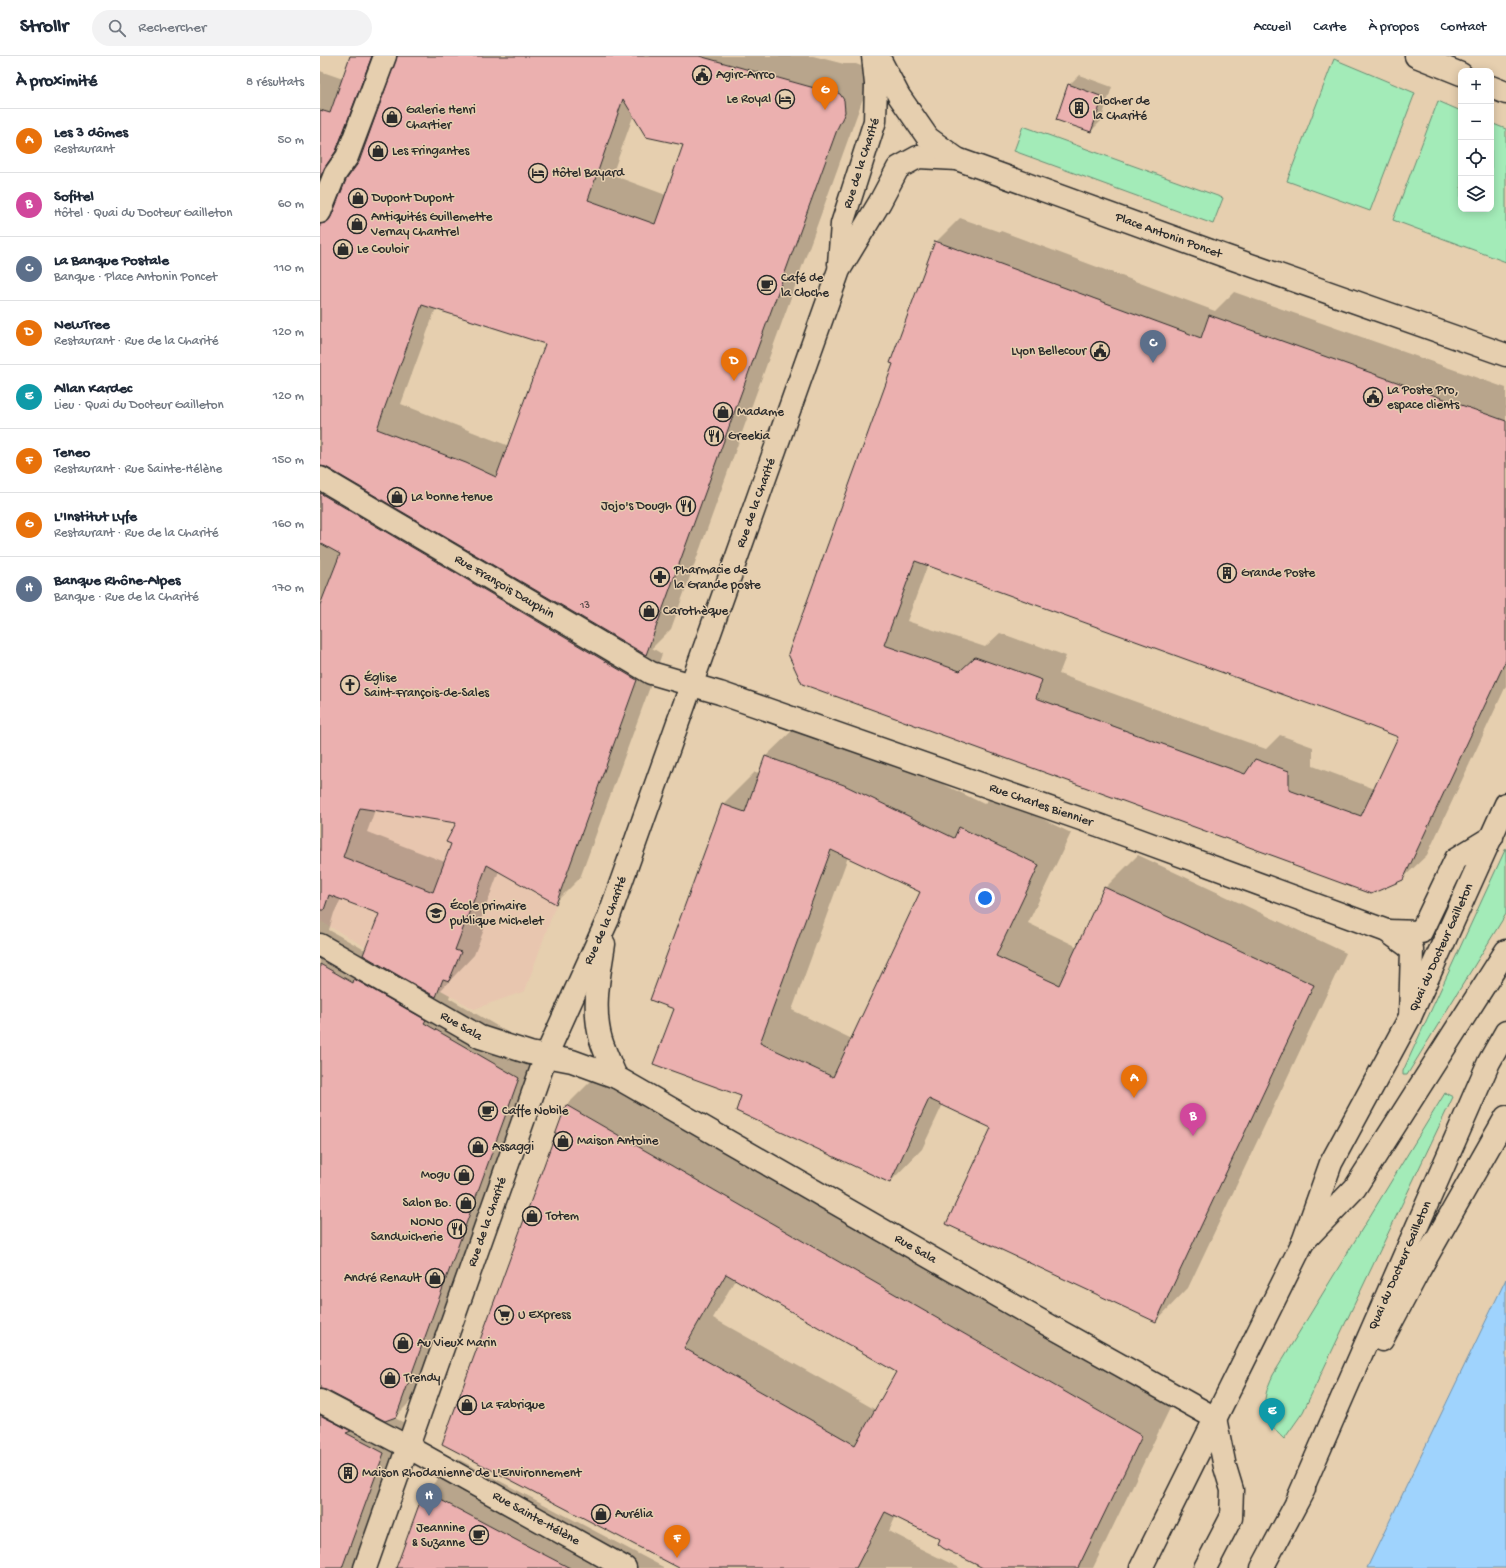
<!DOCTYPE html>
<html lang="fr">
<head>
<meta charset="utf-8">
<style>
	:root { --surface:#fff; --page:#f2f2f3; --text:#1f2937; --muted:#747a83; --line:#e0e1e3; --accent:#2b2b2b }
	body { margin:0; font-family:"Gochi Hand",sans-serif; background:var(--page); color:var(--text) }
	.controls { position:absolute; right:12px; top:12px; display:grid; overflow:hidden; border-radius:8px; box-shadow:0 2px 10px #0003 }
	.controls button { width:36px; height:36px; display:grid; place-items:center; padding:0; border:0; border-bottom:1px solid var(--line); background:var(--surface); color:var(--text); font:20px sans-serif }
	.you { position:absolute; left:665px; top:842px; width:14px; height:14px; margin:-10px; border:3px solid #fff; border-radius:50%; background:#1a73e8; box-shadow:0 0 0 6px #1a73e833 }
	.badge { display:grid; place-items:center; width:26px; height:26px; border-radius:50%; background:var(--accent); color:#fff; font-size:13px; font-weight:700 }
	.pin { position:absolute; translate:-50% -33px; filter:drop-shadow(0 1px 2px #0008) }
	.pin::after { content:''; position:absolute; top:21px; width:14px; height:12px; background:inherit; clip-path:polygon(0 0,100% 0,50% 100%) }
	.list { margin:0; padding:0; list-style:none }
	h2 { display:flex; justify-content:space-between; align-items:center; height:52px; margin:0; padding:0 16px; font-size:17px }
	h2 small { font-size:13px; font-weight:400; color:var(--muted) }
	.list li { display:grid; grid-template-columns:26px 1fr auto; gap:12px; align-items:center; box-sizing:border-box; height:64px; padding:0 16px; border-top:1px solid var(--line) }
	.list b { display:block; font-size:15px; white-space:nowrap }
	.list p { margin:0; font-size:13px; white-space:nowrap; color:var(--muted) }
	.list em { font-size:13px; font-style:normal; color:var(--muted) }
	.icon { flex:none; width:22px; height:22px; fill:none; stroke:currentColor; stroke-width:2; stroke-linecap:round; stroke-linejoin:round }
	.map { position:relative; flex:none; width:1186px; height:1512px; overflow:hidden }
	header { display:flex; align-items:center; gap:24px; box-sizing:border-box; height:56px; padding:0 20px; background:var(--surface); border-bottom:1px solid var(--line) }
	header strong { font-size:19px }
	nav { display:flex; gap:22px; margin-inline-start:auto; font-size:14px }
	.search { width:280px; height:36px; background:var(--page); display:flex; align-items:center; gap:10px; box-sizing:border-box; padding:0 14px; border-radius:22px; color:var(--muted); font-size:15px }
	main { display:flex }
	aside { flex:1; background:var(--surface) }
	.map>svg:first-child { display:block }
	.built { fill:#e8c6af }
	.green { fill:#a3ebb8; stroke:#678b72 }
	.water { fill:#9fd3fd; stroke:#7190a9 }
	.shadow { fill:#0003; fill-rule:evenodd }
	.building { fill:#ebb0af; stroke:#2b2b2b; fill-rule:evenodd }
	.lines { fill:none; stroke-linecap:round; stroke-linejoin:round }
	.street-casing { stroke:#2b2b2b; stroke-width:25 }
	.secondary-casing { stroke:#2b2b2b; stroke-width:25 }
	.primary-casing { stroke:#2b2b2b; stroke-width:25 }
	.street { stroke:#e6cfaf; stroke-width:22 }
	.secondary { stroke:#e6cfaf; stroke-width:22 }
	.primary { stroke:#e6cfaf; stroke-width:22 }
	.labels { text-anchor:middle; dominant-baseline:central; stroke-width:3; stroke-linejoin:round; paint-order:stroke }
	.number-label { font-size:11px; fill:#5b4c4c }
	.poi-label { font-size:13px; fill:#2b2b2b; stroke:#e6cfaf; text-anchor:start }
	.street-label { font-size:13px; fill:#2b2b2b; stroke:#e6cfaf }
</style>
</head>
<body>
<header>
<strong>Strollr</strong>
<div class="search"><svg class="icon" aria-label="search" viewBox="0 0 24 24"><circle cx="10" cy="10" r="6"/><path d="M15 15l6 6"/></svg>Rechercher</div>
<nav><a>Accueil</a><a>Carte</a><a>À propos</a><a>Contact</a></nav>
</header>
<main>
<aside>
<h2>À proximité<small>8 résultats</small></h2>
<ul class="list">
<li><span class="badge" style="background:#e8710a">A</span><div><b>Les 3 dômes</b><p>Restaurant</p></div><em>50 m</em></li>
<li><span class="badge" style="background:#d1479c">B</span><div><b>Sofitel</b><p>Hôtel · Quai du Docteur Gailleton</p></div><em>60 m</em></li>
<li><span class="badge" style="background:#5c6f8a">C</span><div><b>La Banque Postale</b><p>Banque · Place Antonin Poncet</p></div><em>110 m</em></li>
<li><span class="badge" style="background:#e8710a">D</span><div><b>NewTree</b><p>Restaurant · Rue de la Charité</p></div><em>120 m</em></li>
<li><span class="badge" style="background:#0f9aa8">E</span><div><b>Allan Kardec</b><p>Lieu · Quai du Docteur Gailleton</p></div><em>120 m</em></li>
<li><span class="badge" style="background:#e8710a">F</span><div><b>Teneo</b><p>Restaurant · Rue Sainte-Hélène</p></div><em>150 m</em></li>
<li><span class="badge" style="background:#e8710a">G</span><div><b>L'Institut Lyfe</b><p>Restaurant · Rue de la Charité</p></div><em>160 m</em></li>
<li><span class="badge" style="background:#5c6f8a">H</span><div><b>Banque Rhône-Alpes</b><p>Banque · Rue de la Charité</p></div><em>170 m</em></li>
</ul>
</aside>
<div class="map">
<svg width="1186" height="1512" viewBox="0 0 1186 1512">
	<rect width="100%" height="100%" fill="#e6cfaf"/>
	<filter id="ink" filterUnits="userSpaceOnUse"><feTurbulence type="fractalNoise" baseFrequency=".025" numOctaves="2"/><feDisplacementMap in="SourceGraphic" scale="8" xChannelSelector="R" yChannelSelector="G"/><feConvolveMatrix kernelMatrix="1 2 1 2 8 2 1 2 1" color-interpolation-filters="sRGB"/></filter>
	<g filter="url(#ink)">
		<path class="built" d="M 40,752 L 136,767 L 126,786 L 236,848 L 205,935 L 154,953 L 0,865 L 0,787 Z"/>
		<path class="green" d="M 1014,3 L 1095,37 L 1050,155 L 967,125 Z
			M 1118,45 L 1141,55 L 1141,153 L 1171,153 L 1171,67 L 1186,73 L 1186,206 L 1073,164 Z
			M 703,70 L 903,142 L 893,168 L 694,95 Z
			M 1186,792 L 1186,858 L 1087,1019 L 1083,1019 L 1083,1015 Z
			M 1125,1037 L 1133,1041 L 983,1356 L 964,1383 C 941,1362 940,1347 953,1319 Z"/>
		<path class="water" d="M 1186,1223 L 1186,1512 L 1047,1512 Z"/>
		<path class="shadow" d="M 31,0 L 67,0 L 15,139 L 20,142 L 40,106 L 78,0 L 493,0 L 524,8 L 536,8 L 541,10 L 545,13 L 550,30 L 542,45 L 351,573 L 332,592 L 342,598 L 260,822 L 235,847 L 179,815 L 159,869 L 165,871 L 154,899 L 121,934 L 130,939 L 129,942 L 223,997 L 101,1335 L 76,1360 L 73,1361 L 90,1370 L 38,1512 L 0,1512 L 0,1369 L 4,1362 L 24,1342 L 0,1323 L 0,15 L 23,23 ZM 314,58 L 364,89 L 346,139 L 292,119 ZM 116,252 L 226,287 L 189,390 L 81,348 ZM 55,754 L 138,766 L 125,806 L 47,776 ZM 21,843 L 60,858 L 47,892 L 43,893 L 9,874 L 14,857 ZM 18,1367 L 31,1374 L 30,1376 L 18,1369 Z
			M 759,19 L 792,31 L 781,65 L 771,75 L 749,29 Z
			M 640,162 L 680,176 L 681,175 L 895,255 L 914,236 L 1186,332 L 1186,630 L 1107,799 L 1082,823 L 974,806 L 482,627 L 575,307 L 616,186 ZM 608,508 L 1080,680 L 1055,733 L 993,710 L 993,691 L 960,679 L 946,693 L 739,618 L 746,600 L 714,588 L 713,589 L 680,577 L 665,591 L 587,565 Z
			M 479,668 L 557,696 L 664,748 L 673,739 L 751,777 L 708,867 L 758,891 L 785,832 L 818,799 L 1026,897 L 868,1232 L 836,1265 L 673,1071 L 623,1048 L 602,1093 L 570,1126 L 422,1040 L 355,952 L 403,748 L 435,716 L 440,717 L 446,700 ZM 528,801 L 601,836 L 532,983 L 472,954 Z
			M 276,1020 L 851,1350 L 773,1512 L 664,1512 L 622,1482 L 576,1460 L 569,1475 L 594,1488 L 593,1489 L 640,1512 L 361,1512 L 123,1387 L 247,1049 ZM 416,1222 L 577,1316 L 556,1354 L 393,1262 Z
			M 138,1403 L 345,1512 L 77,1512 L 105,1436 Z"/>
		<path class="building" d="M 30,0 L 52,0 L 16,95 L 5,111 L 0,122 L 0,54 L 10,57 Z
			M 77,0 L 379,0 L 498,33 L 510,33 L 520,38 L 524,44 L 525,56 L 523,61 L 518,71 L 326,599 L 6,411 L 0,410 L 0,168 L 7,166 L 11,161 L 26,124 L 39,106 ZM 303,43 L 326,81 L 363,89 L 335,168 L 268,144 ZM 102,249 L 225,288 L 176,421 L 146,407 L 57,373 Z
			M 748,28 L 783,41 L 771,76 L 736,64 Z
			M 615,185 L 656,200 L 656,199 L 881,282 L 889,259 L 1186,365 L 1186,604 L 1083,824 L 1051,838 L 972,809 L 973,807 L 482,628 L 468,598 L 573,308 L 570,307 ZM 595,505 L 1047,669 L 1078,681 L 1041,760 L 969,734 L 969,715 L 935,703 L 925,718 L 716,642 L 722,624 L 689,612 L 689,613 L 655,601 L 640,615 L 564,589 Z
			M 0,437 L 317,624 L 236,848 L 167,809 L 135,894 L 141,896 L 129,925 L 123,923 L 116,941 L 43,899 L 59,858 L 9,839 L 4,854 L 0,854 L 0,549 L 20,498 L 0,487 ZM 40,752 L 136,767 L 126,786 L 131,788 L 113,836 L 23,801 Z
			M 445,700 L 524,729 L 634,782 L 639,771 L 719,809 L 676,900 L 739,929 L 784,831 L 994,929 L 836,1266 L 626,1168 L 671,1072 L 609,1043 L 570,1127 L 416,1055 L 421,1040 L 333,1008 L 354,953 L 330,944 L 402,748 L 425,756 ZM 511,794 L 600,836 L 513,1021 L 440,987 Z
			M 0,908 L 33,927 L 34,923 L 106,964 L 104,967 L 199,1022 L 76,1361 L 65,1365 L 6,1334 L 0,1333 Z
			M 246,1049 L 822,1380 L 758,1512 L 663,1512 L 623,1492 L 618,1488 L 620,1483 L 565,1456 L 536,1512 L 359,1512 L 122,1388 ZM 406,1218 L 576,1316 L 535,1389 L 364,1292 Z
			M 0,1359 L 31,1375 L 26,1377 L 64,1397 L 22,1512 L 0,1512 Z
			M 104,1435 L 198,1485 L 250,1512 L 76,1512 Z"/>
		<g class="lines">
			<g class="street-casing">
				<g id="street">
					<path d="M 1096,0 L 1141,18"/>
					<path d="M 1171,31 L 1186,37"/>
					<path d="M 0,156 L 15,118 L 27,101 L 65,0"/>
					<path id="s1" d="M 519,208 L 522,168 L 555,65 L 556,28 L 553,0"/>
					<path id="s2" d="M 0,422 L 331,617 L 400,637 L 781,770 L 1067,875 L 1092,893 L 1090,961"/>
					<path d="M 1067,875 L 1101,876 L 1136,803 L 1172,781"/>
					<path d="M 284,888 C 279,920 272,952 281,984 C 285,997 291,1009 296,1021"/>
					<path id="s3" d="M 0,889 L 160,981 L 210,997 L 252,1005 L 296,1021 L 707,1257 L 895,1362"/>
					<path id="s4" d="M 0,1345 L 88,1391 L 305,1512"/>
					<path id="s5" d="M 45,1512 L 226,1000 L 288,863 L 519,214 L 560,146 L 578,112 L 598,101 L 637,103"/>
				</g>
			</g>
			<g class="secondary-casing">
				<g id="secondary">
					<path id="s6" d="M 558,0 L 579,40 L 608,82 L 637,103 L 902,199 L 1186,299"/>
					<path id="s7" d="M 983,1186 L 1011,1107 L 1090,961 L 1186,748"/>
				</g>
			</g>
			<g class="primary-casing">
				<g id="primary">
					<path d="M 1062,1284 L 1098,1216 L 1186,1061"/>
					<path id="s8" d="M 977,1445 L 1169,1006 L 1186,976"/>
					<path d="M 821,1512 L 983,1186 L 1035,1132 L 1186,895"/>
					<path d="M 885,1512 L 911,1462 L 912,1434 L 905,1411 L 895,1362"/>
					<path d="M 942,1512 L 984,1433"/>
				</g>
			</g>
			<use href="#street" class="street"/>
			<use href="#secondary" class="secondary"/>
			<use href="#primary" class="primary"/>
		</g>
	</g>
	<defs>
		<g id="civic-ring" transform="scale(1)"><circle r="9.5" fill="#e6cfaf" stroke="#2b2b2b" stroke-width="1.5"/><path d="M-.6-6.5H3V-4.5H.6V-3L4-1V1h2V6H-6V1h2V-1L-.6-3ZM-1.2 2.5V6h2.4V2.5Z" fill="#2b2b2b"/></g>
		<g id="hotel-ring" transform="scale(1)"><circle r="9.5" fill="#e6cfaf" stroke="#2b2b2b" stroke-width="1.5"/><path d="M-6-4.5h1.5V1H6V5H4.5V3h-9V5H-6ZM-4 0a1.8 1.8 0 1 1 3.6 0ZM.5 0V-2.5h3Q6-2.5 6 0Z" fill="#2b2b2b"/></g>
		<g id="building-ring" transform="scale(1)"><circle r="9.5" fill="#e6cfaf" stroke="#2b2b2b" stroke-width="1.5"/><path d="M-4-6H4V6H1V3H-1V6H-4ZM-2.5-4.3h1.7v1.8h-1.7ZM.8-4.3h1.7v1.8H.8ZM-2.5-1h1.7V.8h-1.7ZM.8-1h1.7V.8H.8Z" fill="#2b2b2b"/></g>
		<g id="shop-ring" transform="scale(1)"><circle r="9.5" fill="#e6cfaf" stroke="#2b2b2b" stroke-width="1.5"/><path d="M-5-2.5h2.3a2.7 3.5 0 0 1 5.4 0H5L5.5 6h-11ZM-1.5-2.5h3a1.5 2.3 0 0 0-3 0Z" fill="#2b2b2b"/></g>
		<g id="cafe-ring" transform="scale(1)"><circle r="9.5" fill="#e6cfaf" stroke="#2b2b2b" stroke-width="1.5"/><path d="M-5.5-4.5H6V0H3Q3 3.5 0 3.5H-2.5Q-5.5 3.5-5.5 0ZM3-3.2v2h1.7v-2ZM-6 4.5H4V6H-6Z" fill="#2b2b2b"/></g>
		<g id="restaurant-ring" transform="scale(1)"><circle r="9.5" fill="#e6cfaf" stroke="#2b2b2b" stroke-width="1.5"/><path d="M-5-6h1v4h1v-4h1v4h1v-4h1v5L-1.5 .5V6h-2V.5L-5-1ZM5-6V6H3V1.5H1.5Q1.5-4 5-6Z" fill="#2b2b2b"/></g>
		<g id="pharmacy-ring" transform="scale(1)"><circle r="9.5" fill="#e6cfaf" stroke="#2b2b2b" stroke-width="1.5"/><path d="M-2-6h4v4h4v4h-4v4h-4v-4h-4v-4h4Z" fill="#2b2b2b"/></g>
		<g id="church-ring" transform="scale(1)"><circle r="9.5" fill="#e6cfaf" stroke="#2b2b2b" stroke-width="1.5"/><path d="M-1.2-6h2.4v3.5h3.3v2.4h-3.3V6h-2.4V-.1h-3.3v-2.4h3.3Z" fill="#2b2b2b"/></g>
		<g id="school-ring" transform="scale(1)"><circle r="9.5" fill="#e6cfaf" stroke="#2b2b2b" stroke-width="1.5"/><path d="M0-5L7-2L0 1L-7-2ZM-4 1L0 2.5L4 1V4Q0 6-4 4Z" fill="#2b2b2b"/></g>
		<g id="supermarket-ring" transform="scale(1)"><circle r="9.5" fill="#e6cfaf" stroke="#2b2b2b" stroke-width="1.5"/><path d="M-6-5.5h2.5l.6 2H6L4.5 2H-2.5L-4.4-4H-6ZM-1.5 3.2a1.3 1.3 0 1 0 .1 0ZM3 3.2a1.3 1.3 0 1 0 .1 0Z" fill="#2b2b2b"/></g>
	</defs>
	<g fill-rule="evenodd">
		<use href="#civic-ring" x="382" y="19"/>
		<use href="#hotel-ring" x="465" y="43"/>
		<use href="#building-ring" x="759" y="52"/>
		<use href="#shop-ring" x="72" y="61"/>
		<use href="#shop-ring" x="58" y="95"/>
		<use href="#hotel-ring" x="218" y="117"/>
		<use href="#shop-ring" x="38" y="142"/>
		<use href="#shop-ring" x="37" y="168"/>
		<use href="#shop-ring" x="23" y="193"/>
		<use href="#cafe-ring" x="447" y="229"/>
		<use href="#civic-ring" x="780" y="295"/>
		<use href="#civic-ring" x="1053" y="341"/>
		<use href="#shop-ring" x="403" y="356"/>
		<use href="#restaurant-ring" x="394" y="380"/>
		<use href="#shop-ring" x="77" y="441"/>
		<use href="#restaurant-ring" x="366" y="450"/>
		<use href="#building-ring" x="907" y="517"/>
		<use href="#pharmacy-ring" x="340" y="521"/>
		<use href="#shop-ring" x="329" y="555"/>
		<use href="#church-ring" x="30" y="629"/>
		<use href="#school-ring" x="116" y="857"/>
		<use href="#cafe-ring" x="168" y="1055"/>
		<use href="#shop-ring" x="243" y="1085"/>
		<use href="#shop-ring" x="158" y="1091"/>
		<use href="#shop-ring" x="144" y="1119"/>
		<use href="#shop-ring" x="146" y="1147"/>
		<use href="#shop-ring" x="212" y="1160"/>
		<use href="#restaurant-ring" x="137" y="1173"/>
		<use href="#shop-ring" x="115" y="1222"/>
		<use href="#supermarket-ring" x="184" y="1259"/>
		<use href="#shop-ring" x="83" y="1287"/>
		<use href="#shop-ring" x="70" y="1322"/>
		<use href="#shop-ring" x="147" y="1349"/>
		<use href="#building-ring" x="28" y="1417"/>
		<use href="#shop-ring" x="281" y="1458"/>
		<use href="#cafe-ring" x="159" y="1479"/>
	</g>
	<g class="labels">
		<g class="number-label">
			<text x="265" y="550">13</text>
		</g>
		<g class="poi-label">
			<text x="396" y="19">Agirc-Arrco</text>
			<text x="451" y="43" text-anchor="end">Le Royal</text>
			<text x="773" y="45">Clocher de<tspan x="773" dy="15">la Charité</tspan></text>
			<text x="86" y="54">Galerie Henri<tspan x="86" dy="15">Chartier</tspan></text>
			<text x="72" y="95">Les Fringantes</text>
			<text x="232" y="117">Hôtel Bayard</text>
			<text x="52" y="142">Dupont Dupont</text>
			<text x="51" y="161">Antiquités Guillemette<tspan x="51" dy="15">Vernay Chantrel</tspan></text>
			<text x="37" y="193">Le Couloir</text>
			<text x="461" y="222">Café de<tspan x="461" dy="15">la Cloche</tspan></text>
			<text x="766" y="295" text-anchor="end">Lyon Bellecour</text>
			<text x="1067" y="334">La Poste Pro,<tspan x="1067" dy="15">espace clients</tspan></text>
			<text x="417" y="356">Madame</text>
			<text x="408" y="380">Greekia</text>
			<text x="91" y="441">La bonne tenue</text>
			<text x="352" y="450" text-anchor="end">Jojo's Dough</text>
			<text x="354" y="514">Pharmacie de<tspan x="354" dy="15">la Grande poste</tspan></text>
			<text x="921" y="517">Grande Poste</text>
			<text x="343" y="555">Carothèque</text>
			<text x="44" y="622">Église<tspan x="44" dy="15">Saint-François-de-Sales</tspan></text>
			<text x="130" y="850">École primaire<tspan x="130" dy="15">publique Michelet</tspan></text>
			<text x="182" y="1055">Caffe Nobile</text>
			<text x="257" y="1085">Maison Antoine</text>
			<text x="172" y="1091">Assaggi</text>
			<text x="130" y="1119" text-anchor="end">Mogu</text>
			<text x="132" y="1147" text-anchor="end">Salon Bo.</text>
			<text x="226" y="1160">Totem</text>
			<text x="123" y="1166" text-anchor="end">NONO<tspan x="123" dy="15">Sandwicherie</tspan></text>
			<text x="101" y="1222" text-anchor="end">André Renault</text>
			<text x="198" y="1259">U Express</text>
			<text x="97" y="1287">Au Vieux Marin</text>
			<text x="84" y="1322">Trendy</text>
			<text x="161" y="1349">La Fabrique</text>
			<text x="42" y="1417">Maison Rhodanienne de L'Environnement</text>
			<text x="295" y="1458">Aurélia</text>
			<text x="145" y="1472" text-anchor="end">Jeannine<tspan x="145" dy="15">&amp; Suzanne</tspan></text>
		</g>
		<g class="street-label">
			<text stroke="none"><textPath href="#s1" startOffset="104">Rue de la Charité</textPath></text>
			<text stroke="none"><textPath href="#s6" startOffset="357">Place Antonin Poncet</textPath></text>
			<text stroke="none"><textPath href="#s5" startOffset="1135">Rue de la Charité</textPath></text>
			<text stroke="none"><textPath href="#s2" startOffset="214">Rue François Dauphin</textPath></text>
			<text stroke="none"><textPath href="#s2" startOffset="796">Rue Charles Biennier</textPath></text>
			<text stroke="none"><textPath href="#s5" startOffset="691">Rue de la Charité</textPath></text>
			<text stroke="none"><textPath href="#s7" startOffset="326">Quai du Docteur Gailleton</textPath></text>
			<text stroke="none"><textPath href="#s3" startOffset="163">Rue Sala</textPath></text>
			<text stroke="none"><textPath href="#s5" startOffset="367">Rue de la Charité</textPath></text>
			<text stroke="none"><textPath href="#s3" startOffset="672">Rue Sala</textPath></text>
			<text stroke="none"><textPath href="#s8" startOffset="257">Quai du Docteur Gailleton</textPath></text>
			<text stroke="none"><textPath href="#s4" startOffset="246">Rue Sainte-Hélène</textPath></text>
		</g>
	</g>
</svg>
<div class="controls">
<button>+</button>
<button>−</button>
<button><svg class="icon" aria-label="locate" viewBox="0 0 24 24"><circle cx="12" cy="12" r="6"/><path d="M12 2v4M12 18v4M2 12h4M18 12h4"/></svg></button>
<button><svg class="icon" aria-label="layers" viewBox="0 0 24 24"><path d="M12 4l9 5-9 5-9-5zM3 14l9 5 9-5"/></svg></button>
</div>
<div class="you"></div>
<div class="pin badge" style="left:814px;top:1042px;background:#e8710a">A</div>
<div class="pin badge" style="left:873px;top:1080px;background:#d1479c">B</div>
<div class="pin badge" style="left:833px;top:307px;background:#5c6f8a">C</div>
<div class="pin badge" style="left:414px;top:325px;background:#e8710a">D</div>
<div class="pin badge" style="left:952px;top:1375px;background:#0f9aa8">E</div>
<div class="pin badge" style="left:357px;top:1502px;background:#e8710a">F</div>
<div class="pin badge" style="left:505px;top:54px;background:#e8710a">G</div>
<div class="pin badge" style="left:109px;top:1460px;background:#5c6f8a">H</div>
</div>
</main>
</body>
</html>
